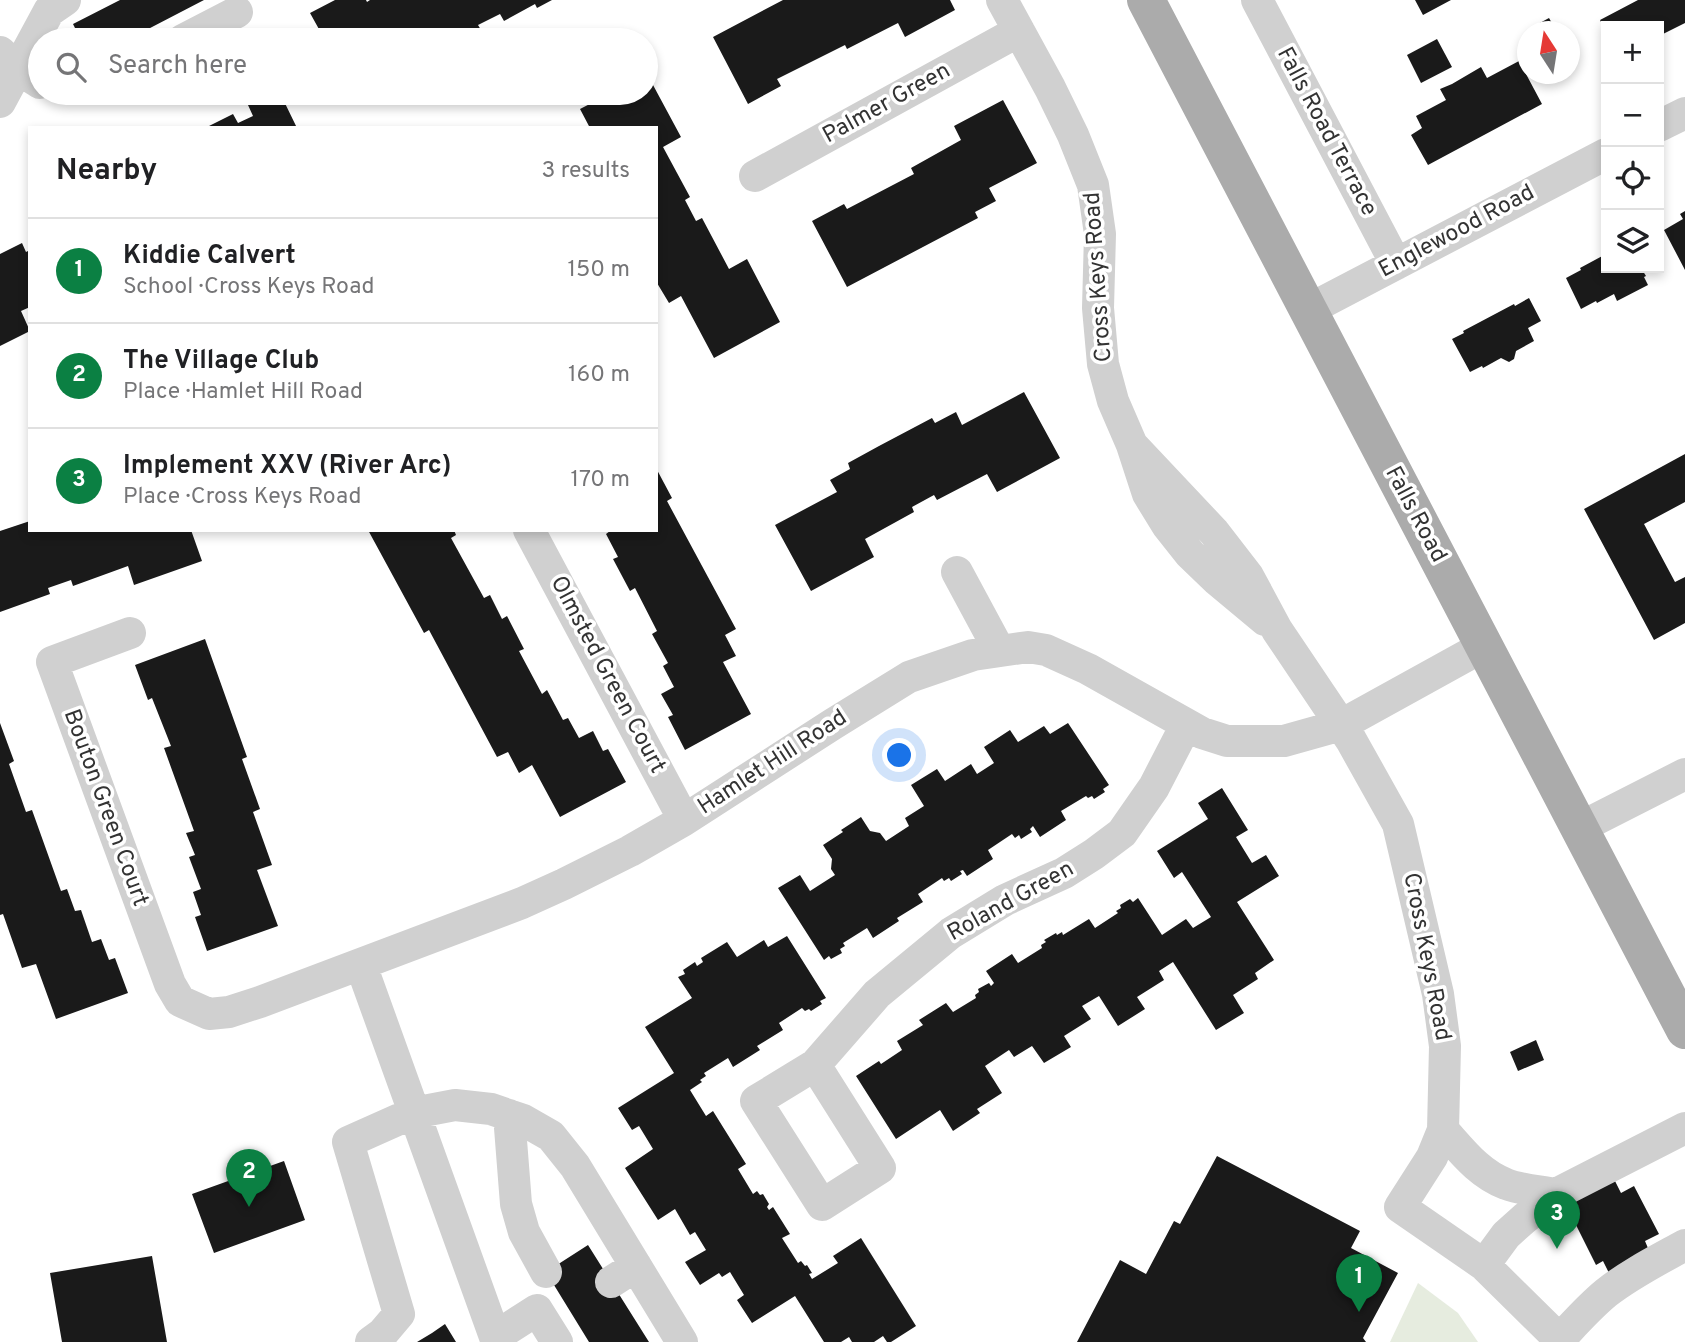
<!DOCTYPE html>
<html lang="en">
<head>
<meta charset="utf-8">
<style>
	:root { --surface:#fff; --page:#f6f6f6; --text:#202124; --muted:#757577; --line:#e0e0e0; --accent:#0b8043 }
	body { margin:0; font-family:Overpass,sans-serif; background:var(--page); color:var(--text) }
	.controls { position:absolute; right:21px; top:21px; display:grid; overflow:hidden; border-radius:0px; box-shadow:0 4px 10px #0003 }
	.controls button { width:63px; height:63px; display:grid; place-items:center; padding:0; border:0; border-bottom:2px solid var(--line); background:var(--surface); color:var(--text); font:35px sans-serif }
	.compass { position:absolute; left:1517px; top:21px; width:63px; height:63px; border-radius:50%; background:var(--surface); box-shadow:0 4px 10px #0003; rotate:348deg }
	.you { position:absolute; left:900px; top:756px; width:24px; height:24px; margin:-18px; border:5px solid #fff; border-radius:50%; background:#1a73e8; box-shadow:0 0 0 10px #1a73e833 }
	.badge { display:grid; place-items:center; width:46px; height:46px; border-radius:50%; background:var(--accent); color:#fff; font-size:23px; font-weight:700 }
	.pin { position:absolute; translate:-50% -58px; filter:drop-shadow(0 2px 4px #0008) }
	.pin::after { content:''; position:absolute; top:37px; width:24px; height:21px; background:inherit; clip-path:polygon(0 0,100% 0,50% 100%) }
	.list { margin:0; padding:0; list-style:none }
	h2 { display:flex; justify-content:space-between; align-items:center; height:91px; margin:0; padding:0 28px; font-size:30px }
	h2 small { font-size:23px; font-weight:400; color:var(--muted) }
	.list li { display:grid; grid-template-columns:46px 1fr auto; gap:21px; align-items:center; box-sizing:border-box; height:105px; padding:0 28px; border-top:2px solid var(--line) }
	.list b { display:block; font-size:26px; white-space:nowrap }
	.list p { margin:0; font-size:23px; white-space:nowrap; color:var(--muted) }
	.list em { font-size:23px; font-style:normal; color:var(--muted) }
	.icon { flex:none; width:38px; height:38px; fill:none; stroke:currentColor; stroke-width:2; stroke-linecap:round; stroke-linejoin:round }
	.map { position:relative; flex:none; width:1685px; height:1342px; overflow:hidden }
	.search { position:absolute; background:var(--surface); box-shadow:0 4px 10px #0003; left:28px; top:28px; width:630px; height:77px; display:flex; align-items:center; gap:18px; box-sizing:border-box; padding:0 24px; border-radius:38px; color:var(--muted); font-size:26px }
	.panel { position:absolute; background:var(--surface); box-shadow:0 4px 10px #0003; left:28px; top:126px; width:630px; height:406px; border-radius:0px }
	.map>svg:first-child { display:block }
	.green { fill:#e6ecdf }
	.building { fill:#1a1a1a }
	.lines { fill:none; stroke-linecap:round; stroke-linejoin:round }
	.minor { stroke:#d0d0d0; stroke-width:32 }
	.major { stroke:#ababab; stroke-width:38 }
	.labels { text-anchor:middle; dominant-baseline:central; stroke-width:7; stroke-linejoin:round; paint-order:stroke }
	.street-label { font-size:23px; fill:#333; stroke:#fff }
</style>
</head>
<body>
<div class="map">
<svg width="1685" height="1342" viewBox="0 0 1685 1342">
	<rect width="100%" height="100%" fill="#fff"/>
	<path class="green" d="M 1418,1283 L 1458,1313 L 1478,1342 L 1390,1342 Z"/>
	<path class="building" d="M 120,0 L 204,0 L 127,40 L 81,40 L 73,24 Z
		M 335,0 L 366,0 L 367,2 L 370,0 L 552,0 L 537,8 L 535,4 L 504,21 L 500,14 L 478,25 L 481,30 L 468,36 L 466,32 L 450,40 L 325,40 L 310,13 Z
		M 783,0 L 950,0 L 955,10 L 905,37 L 898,23 L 847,49 L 845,45 L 777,79 L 781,86 L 748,104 L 713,37 Z
		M 1415,0 L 1451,0 L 1423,15 Z
		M 1638,0 L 1685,0 L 1685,23 L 1659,36 L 1659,26 L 1606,26 L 1606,32 L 1600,20 Z
		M 1549,18 L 1557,32 L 1540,32 L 1536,25 Z
		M 1437,39 L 1452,67 L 1421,83 L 1407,55 Z
		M 1519,61 L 1542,104 L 1428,165 L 1411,135 L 1422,128 L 1416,116 L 1446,100 L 1440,89 L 1452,84 L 1481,67 L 1487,78 Z
		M 646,72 L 681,137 L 663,147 L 690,197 L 685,200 L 696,221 L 702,218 L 729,269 L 747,259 L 780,322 L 714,358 L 681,296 L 669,303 L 657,283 L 656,283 L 656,128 L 590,128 L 580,109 L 611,93 L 646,93 Z
		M 274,93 L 280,93 L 297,128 L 205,128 L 233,114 L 238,123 L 253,116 L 248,105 Z
		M 1003,100 L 1037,163 L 989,188 L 996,201 L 975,212 L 978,218 L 847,287 L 812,221 L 844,204 L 847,209 L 914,174 L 911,168 L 961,140 L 954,126 Z
		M 1685,211 L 1685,270 L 1664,230 L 1683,219 L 1680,214 Z
		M 22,243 L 26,252 L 30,250 L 30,307 L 21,311 L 30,331 L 0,346 L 0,254 Z
		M 1606,254 L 1606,268 L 1641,268 L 1646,276 L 1644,277 L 1648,285 L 1617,301 L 1614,294 L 1597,303 L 1596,301 L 1581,309 L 1566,278 L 1581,270 L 1580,268 Z
		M 1529,298 L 1541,321 L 1528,328 L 1534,341 L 1516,351 L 1514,359 L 1509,362 L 1501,358 L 1483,368 L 1482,366 L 1470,372 L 1452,339 L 1464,333 L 1463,331 L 1514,304 L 1515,306 Z
		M 1024,392 L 1060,458 L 997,492 L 987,474 L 937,500 L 934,495 L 912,507 L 914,512 L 865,539 L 874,557 L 811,591 L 775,525 L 837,492 L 830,480 L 850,469 L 848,463 L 879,446 L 932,418 L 935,423 L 956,412 L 962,425 Z
		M 1685,454 L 1685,502 L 1644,524 L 1675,582 L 1685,577 L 1685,623 L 1654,640 L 1584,509 Z
		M 656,468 L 672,498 L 667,501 L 736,629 L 725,635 L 736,656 L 723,662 L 751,714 L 685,750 L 668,717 L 673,715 L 661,694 L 674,687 L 663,666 L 668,663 L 652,634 L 657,631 L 635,588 L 630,591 L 613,559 L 618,557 L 606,534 L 610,531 L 610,530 L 656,530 Z
		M 30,521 L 30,530 L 191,530 L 202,561 L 134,585 L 128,566 L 73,586 L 71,580 L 48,588 L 50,594 L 0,612 L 0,531 Z
		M 368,530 L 454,530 L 456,535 L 451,538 L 484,598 L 490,595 L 502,619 L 507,616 L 524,649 L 519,651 L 542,694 L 547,690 L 563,720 L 568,718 L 579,738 L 593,731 L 603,751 L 608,749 L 626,782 L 560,817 L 532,765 L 519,773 L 508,752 L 497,757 L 429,630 L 424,633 Z
		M 205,639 L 247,757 L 242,759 L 260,809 L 253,812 L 272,865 L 257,870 L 278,926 L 207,951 L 195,917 L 201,915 L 193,892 L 201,889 L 189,857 L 195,855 L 186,833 L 194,831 L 164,748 L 171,746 L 152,698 L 148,700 L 135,665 Z
		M 0,723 L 14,761 L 9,764 L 26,812 L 32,810 L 61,891 L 67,889 L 75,911 L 81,910 L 92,942 L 101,939 L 109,960 L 115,958 L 128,993 L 56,1019 L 36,964 L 22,968 L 3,914 L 0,915 Z
		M 1068,723 L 1109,785 L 1103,789 L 1105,792 L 1094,799 L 1092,796 L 1088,798 L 1086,796 L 1061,811 L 1066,820 L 1040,837 L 1033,826 L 1030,829 L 1032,832 L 1021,839 L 1019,835 L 1015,838 L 1012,834 L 988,850 L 993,859 L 967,876 L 963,870 L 960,871 L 962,874 L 951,881 L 949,878 L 944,881 L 942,878 L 918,894 L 923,902 L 897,918 L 899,921 L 873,938 L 867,928 L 843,943 L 845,946 L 840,949 L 842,953 L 831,959 L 829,956 L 824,960 L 778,888 L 800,875 L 810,891 L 835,875 L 831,869 L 832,859 L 823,845 L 843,832 L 841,830 L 861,817 L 870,831 L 880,833 L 886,841 L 909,826 L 905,818 L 924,806 L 911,785 L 937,769 L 945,781 L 971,764 L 977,774 L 994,763 L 984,747 L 1010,730 L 1018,742 L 1044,726 L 1050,734 Z
		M 1222,788 L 1248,830 L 1236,837 L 1252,863 L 1266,855 L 1279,876 L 1237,902 L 1274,960 L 1255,973 L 1258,979 L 1233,995 L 1244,1013 L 1216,1030 L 1173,962 L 1159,971 L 1164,980 L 1137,997 L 1145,1009 L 1118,1026 L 1099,996 L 1082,1006 L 1091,1019 L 1064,1036 L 1071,1047 L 1044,1063 L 1032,1046 L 1014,1057 L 1009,1050 L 985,1066 L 1002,1093 L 977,1109 L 980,1113 L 953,1131 L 940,1110 L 896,1139 L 856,1076 L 879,1061 L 881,1064 L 902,1050 L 897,1041 L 923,1025 L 919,1020 L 946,1003 L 953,1012 L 976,998 L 975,995 L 979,992 L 978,989 L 989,983 L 991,986 L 994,983 L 986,971 L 1012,954 L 1018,963 L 1042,948 L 1041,945 L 1046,942 L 1044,940 L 1056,933 L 1057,935 L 1062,932 L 1063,935 L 1089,919 L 1095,928 L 1118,913 L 1116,911 L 1121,908 L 1120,905 L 1130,899 L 1133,902 L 1138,898 L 1162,935 L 1186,919 L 1193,928 L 1211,917 L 1182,872 L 1174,878 L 1157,851 L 1208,819 L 1198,803 Z
		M 787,936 L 826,998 L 820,1001 L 822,1004 L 811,1011 L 809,1009 L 805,1011 L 802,1008 L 779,1023 L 783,1030 L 757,1046 L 760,1050 L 733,1067 L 728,1058 L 704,1073 L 706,1076 L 700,1080 L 702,1082 L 690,1090 L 706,1116 L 713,1111 L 746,1164 L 738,1169 L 753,1194 L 757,1191 L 760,1195 L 763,1194 L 769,1204 L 767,1207 L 769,1210 L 773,1207 L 790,1234 L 782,1238 L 798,1263 L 801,1261 L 805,1266 L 807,1265 L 812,1273 L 809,1274 L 812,1279 L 838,1263 L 833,1256 L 861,1238 L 916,1326 L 891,1342 L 887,1342 L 883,1336 L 874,1342 L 852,1342 L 849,1337 L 841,1342 L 824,1342 L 795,1296 L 752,1323 L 737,1300 L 744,1295 L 730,1272 L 722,1277 L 719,1273 L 700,1285 L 685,1262 L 706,1250 L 695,1232 L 690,1235 L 675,1209 L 658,1220 L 625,1168 L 653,1149 L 639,1126 L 632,1130 L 618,1108 L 674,1073 L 645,1027 L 692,998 L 678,977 L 685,974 L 683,970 L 695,962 L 697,966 L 703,962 L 701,958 L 727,942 L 737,957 L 764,940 L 768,947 Z
		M 1536,1040 L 1544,1060 L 1518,1071 L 1510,1052 Z
		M 1217,1156 L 1360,1231 L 1351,1248 L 1398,1273 L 1363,1338 L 1366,1342 L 1077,1342 L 1120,1260 L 1146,1274 L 1174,1221 L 1180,1224 Z
		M 284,1161 L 305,1220 L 214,1253 L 192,1194 Z
		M 1614,1179 L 1621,1193 L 1634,1186 L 1659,1234 L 1645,1241 L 1650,1253 L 1609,1273 L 1603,1261 L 1596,1265 L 1572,1217 L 1578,1214 L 1572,1201 Z
		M 588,1245 L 649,1342 L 589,1342 L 546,1272 Z
		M 152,1256 L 167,1342 L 62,1342 L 50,1273 Z
		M 445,1324 L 456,1342 L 417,1342 L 432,1333 Z"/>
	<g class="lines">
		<path class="minor" d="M 1002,0 L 1050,88 L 1073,135 L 1093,185 L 1100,234 L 1098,308 L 1103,364 L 1113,401 L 1132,445 L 1148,494 L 1167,525 L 1190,554 L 1217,580 L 1265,620
			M 1257,0 L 1396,264
			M 183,40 L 237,12
			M 0,52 L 18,69 L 40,83
			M 0,102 L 49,11 L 65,0
			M 1659,126 L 1685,113
			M 755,176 L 1019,31
			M 1308,310 L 1606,154
			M 1132,445 L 1214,532 L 1248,576 L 1277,630 L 1351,740 L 1398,824 L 1438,994 L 1445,1046 L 1443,1130 L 1432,1157 L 1400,1207 L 1484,1265 L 1562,1342
			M 529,530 L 684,820
			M 957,572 L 999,650
			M 130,633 L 52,662 L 170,984 L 180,1001 L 209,1014 L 229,1012 L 260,1002 L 522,903 L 564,884 L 630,851 L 684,820 L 833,724 L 909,677 L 973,655 L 1028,647 L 1046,650 L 1088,669 L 1202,733 L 1227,741 L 1284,741 L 1341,725 L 1484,646
			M 1579,828 L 1685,774
			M 361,965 L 495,1337 L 498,1342
			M 815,1065 L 880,1168 L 822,1205 L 756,1101 L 815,1065 L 877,994 L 951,933 L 1005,900 L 1064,873 L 1094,854 L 1122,833 L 1154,787 L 1186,725
			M 509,1115 L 516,1204 L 524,1232 L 546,1272
			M 1443,1130 C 1462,1151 1479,1174 1506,1184 C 1521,1190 1540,1191 1556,1194
			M 1484,1265 L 1506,1235 L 1525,1218 L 1556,1194 L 1685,1128
			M 611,1282 L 636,1266
			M 495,1337 L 537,1310 L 557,1342
			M 1560,1339 C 1575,1323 1589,1307 1606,1293 C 1630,1274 1658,1260 1685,1245
			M 371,1342 L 382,1334 L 399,1314 L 348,1142 L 413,1113 L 455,1105 L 491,1109 L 523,1120 L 551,1136 L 575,1166 L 682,1342"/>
		<path class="major" d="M 1146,0 L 1685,1030"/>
	</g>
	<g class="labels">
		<g class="street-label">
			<text transform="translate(887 104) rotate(-29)">Palmer Green</text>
			<text transform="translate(1326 132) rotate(62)">Falls Road Terrace</text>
			<text transform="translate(1457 232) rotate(-28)">Englewood Road</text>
			<text transform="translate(1099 277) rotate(-94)">Cross Keys Road</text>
			<text transform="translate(1415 515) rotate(62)">Falls Road</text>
			<text transform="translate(607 675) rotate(62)">Olmsted Green Court</text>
			<text transform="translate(773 763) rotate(-33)">Hamlet Hill Road</text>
			<text transform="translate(105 808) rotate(70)">Bouton Green Court</text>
			<text transform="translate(1011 902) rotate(-29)">Roland Green</text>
			<text transform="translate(1426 957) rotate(79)">Cross Keys Road</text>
		</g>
	</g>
</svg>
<div class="controls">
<button>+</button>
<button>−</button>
<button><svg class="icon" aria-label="locate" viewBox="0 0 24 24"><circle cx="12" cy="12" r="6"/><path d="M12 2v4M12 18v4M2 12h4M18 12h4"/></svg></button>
<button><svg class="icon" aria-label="layers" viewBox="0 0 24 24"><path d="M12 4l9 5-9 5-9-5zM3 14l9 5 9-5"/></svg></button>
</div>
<svg class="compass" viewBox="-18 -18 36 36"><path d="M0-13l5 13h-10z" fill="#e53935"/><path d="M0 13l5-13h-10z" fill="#757577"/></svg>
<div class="you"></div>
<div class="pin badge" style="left:1359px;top:1312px">1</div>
<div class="pin badge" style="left:249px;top:1207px">2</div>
<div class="pin badge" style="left:1557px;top:1249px">3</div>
<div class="search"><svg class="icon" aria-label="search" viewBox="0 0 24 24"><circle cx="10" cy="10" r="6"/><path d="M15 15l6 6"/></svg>Search here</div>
<section class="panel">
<h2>Nearby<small>3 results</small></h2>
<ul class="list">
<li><span class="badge">1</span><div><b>Kiddie Calvert</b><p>School · Cross Keys Road</p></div><em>150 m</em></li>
<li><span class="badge">2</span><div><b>The Village Club</b><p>Place · Hamlet Hill Road</p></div><em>160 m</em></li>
<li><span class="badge">3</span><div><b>Implement XXV (River Arc)</b><p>Place · Cross Keys Road</p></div><em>170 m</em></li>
</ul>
</section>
</div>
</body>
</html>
